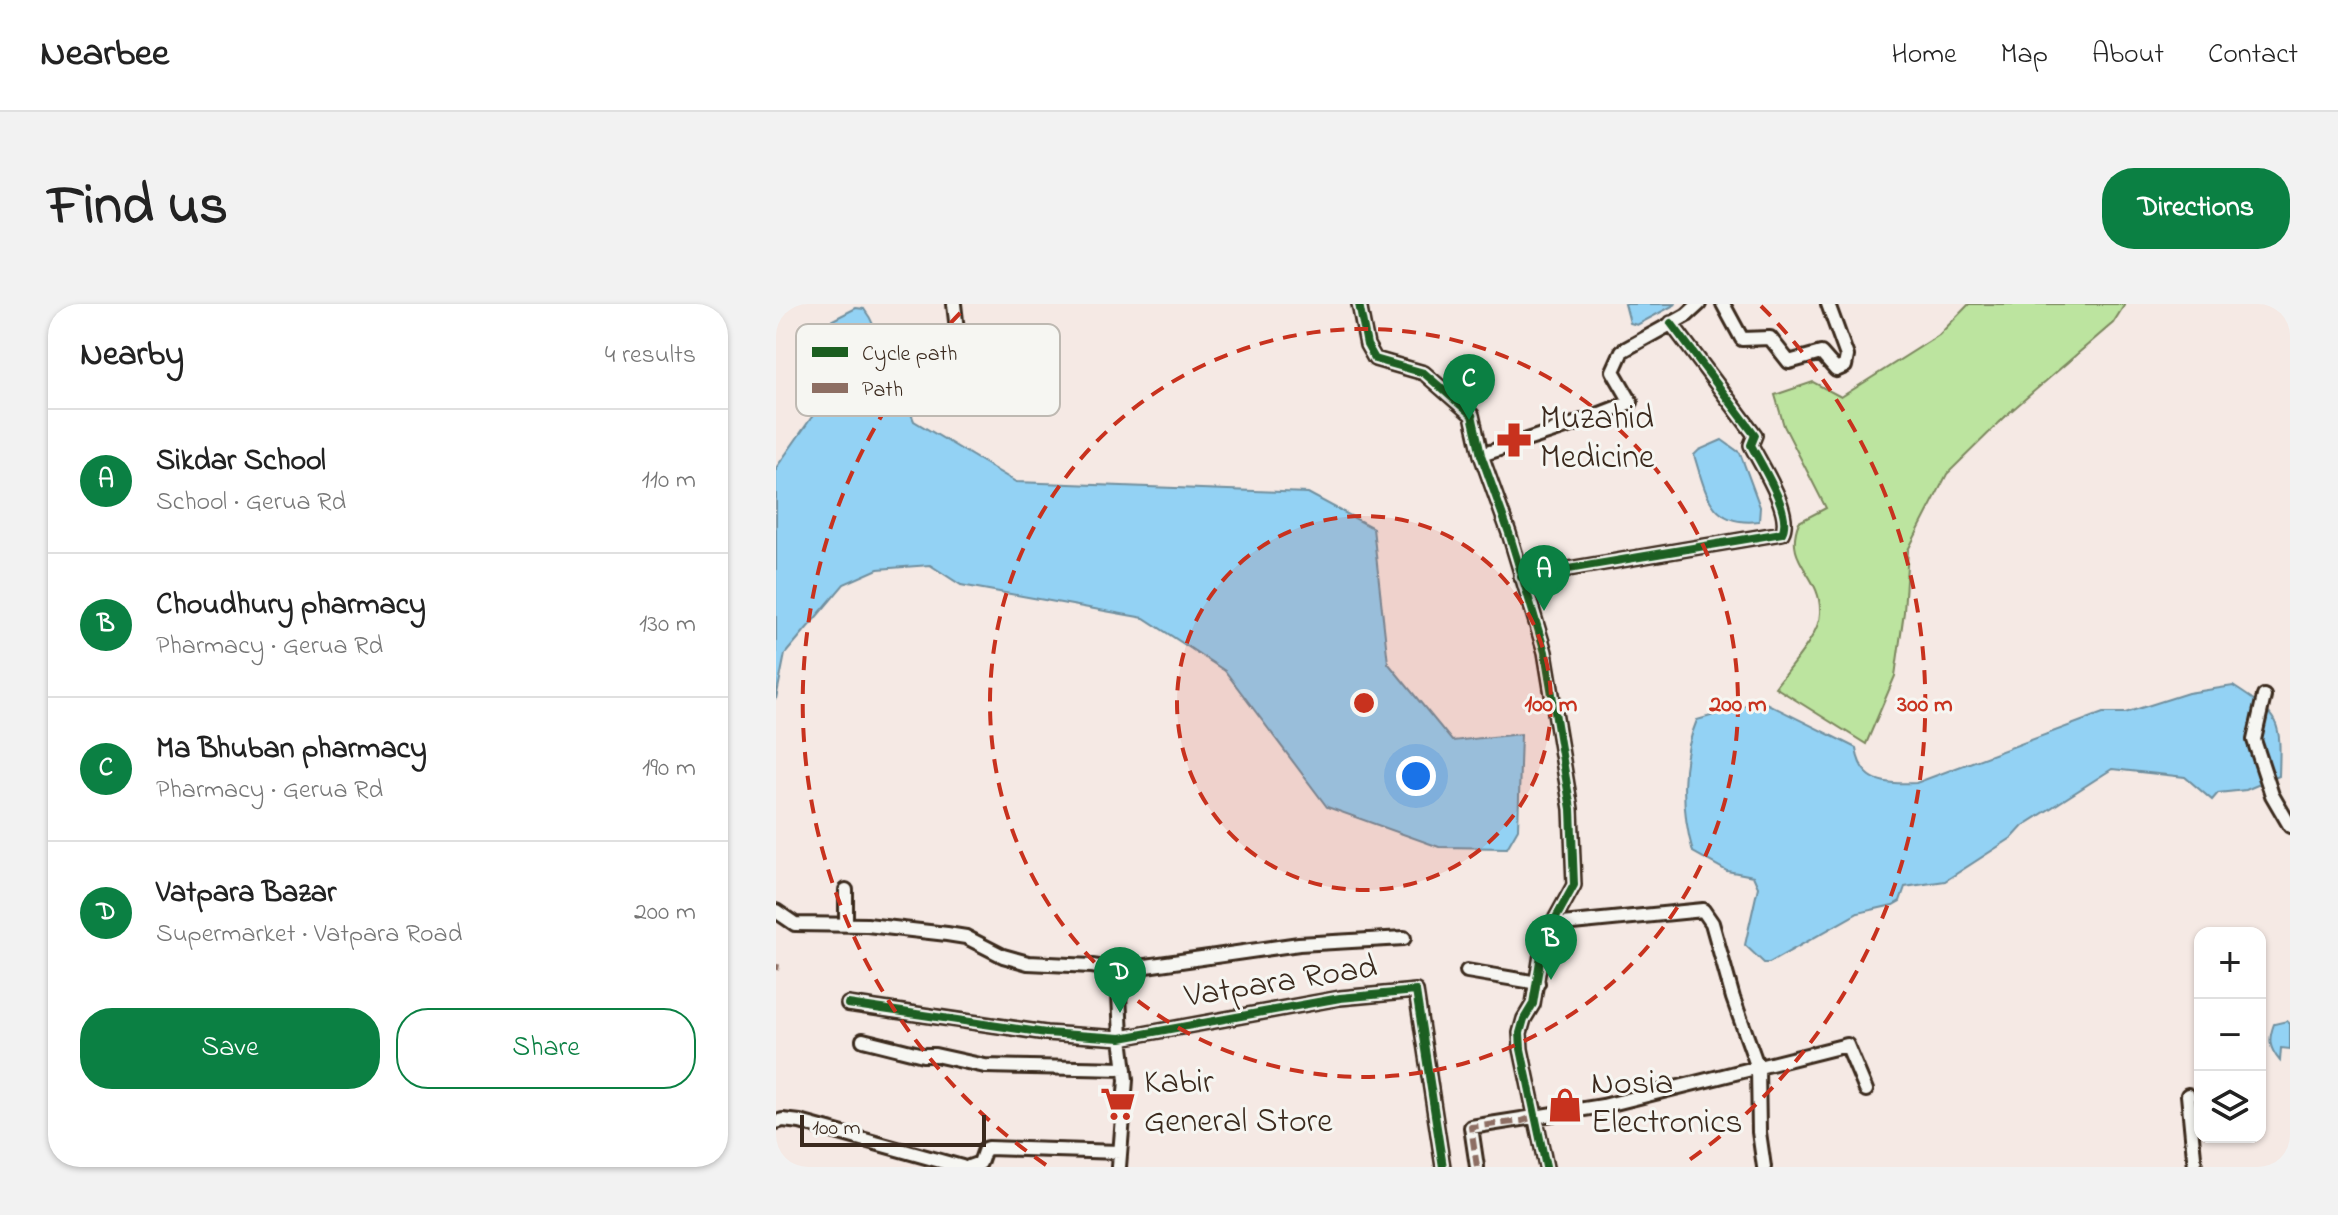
<!DOCTYPE html>
<html lang="en">
<head>
<meta charset="utf-8">
<style>
	:root { --surface:#fff; --page:#f2f2f2; --text:#222; --muted:#767676; --line:#e0e0e0; --accent:#0b8043 }
	body { margin:0; font-family:"Indie Flower",sans-serif; background:var(--page); color:var(--text) }
	.controls { position:absolute; right:24px; bottom:24px; display:grid; overflow:hidden; border-radius:16px; box-shadow:0 2px 6px #0004 }
	.controls button { width:72px; height:72px; display:grid; place-items:center; padding:0; border:0; border-bottom:2px solid var(--line); background:var(--surface); color:var(--text); font:40px sans-serif }
	.scale { position:absolute; left:24px; bottom:20px; width:186px; box-sizing:border-box; padding-left:8px; border:4px solid #3b2a1e; border-top:0; font-size:22px; line-height:28px; white-space:nowrap; color:#3b2a1e; -webkit-text-stroke:6px #f6f6f2; paint-order:stroke }
	.you { position:absolute; left:640px; top:472px; width:28px; height:28px; margin:-20px; border:6px solid #fff; border-radius:50%; background:#1a73e8; box-shadow:0 0 0 12px #1a73e833 }
	.badge { display:grid; place-items:center; width:52px; height:52px; border-radius:50%; background:var(--accent); color:#fff; font-size:26px; font-weight:700 }
	.pin { position:absolute; translate:-50% -66px; filter:drop-shadow(0 2px 4px #0008) }
	.pin::after { content:''; position:absolute; top:42px; width:28px; height:24px; background:inherit; clip-path:polygon(0 0,100% 0,50% 100%) }
	.list { margin:0; padding:0; list-style:none }
	h2 { display:flex; justify-content:space-between; align-items:center; height:104px; margin:0; padding:0 32px; font-size:34px }
	h2 small { font-size:26px; font-weight:400; color:var(--muted) }
	.list li { display:grid; grid-template-columns:52px 1fr auto; gap:24px; align-items:center; box-sizing:border-box; height:144px; padding:0 32px; border-top:2px solid var(--line) }
	.list b { display:block; font-size:30px; white-space:nowrap }
	.list p { margin:0; font-size:26px; white-space:nowrap; color:var(--muted) }
	.list em { font-size:26px; font-style:normal; color:var(--muted) }
	.actions { display:flex; gap:16px; padding:24px 32px }
	.actions a { flex:1; padding:18px 0; border:2px solid var(--accent); border-radius:32px; text-align:center; font-size:28px; color:var(--accent) }
	.actions .main { background:var(--accent); color:#fff }
	.icon { flex:none; width:44px; height:44px; fill:none; stroke:currentColor; stroke-width:2; stroke-linecap:round; stroke-linejoin:round }
	.map { position:relative; flex:none; width:1514px; height:863px; overflow:hidden; border-radius:32px }
	header { display:flex; align-items:center; gap:48px; box-sizing:border-box; height:112px; padding:0 40px; background:var(--surface); border-bottom:2px solid var(--line) }
	header strong { font-size:38px }
	nav { display:flex; gap:44px; margin-inline-start:auto; font-size:28px }
	.intro { display:flex; align-items:center; justify-content:space-between; box-sizing:border-box; height:192px; padding:0 48px }
	h1 { margin:0; font-size:56px }
	.button { padding:20px 36px; border-radius:32px; background:var(--accent); color:#fff; font-size:28px; font-weight:700 }
	main { display:flex; gap:48px; padding:0 48px }
	aside { flex:1; background:var(--surface); border-radius:32px; box-shadow:0 2px 6px #0004 }
	.map>svg:first-child { display:block }
	.green { fill:#bce49f; stroke:#7c875e; stroke-width:2 }
	.water { fill:#93d2f4; stroke:#708f9e; stroke-width:2 }
	.lines { fill:none; stroke-linecap:round; stroke-linejoin:round }
	.street-casing { stroke:#3b2a1e; stroke-width:18 }
	.street { stroke:#f6f6f2; stroke-width:12 }
	.quiet { stroke:#8d6e63; stroke-width:6; stroke-dasharray:12 6; stroke-linecap:butt }
	.cycleway-casing { stroke:#f6f6f2; stroke-width:13 }
	.cycleway { stroke:#1b5e20; stroke-width:8 }
	.ring { fill:none; stroke:#c8321e; stroke-width:4; stroke-dasharray:14 10 }
	.labels { text-anchor:middle; dominant-baseline:central; stroke-width:6; stroke-linejoin:round; paint-order:stroke }
	.poi-label { font-size:34px; fill:#3b2a1e; stroke:#f6f6f2; text-anchor:start }
	.street-label { font-size:34px; fill:#3b2a1e; stroke:#f6f6f2 }
	.key { fill:#f6f6f2; stroke:#beb9b2; stroke-width:2 }
	.key-label { font-size:22px; fill:#3b2a1e }
	.centre { fill:#c8321e; stroke:#f6f6f2; stroke-width:4 }
	.ring-label { font-size:24px; text-anchor:middle; font-weight:bold; fill:#c8321e; stroke:#f6f6f2; stroke-width:6; stroke-linejoin:round; paint-order:stroke }
</style>
</head>
<body>
<header>
<strong>Nearbee</strong>
<nav><a>Home</a><a>Map</a><a>About</a><a>Contact</a></nav>
</header>
<div class="intro"><h1>Find us</h1><a class="button">Directions</a></div>
<main>
<aside>
<h2>Nearby<small>4 results</small></h2>
<ul class="list">
<li><span class="badge">A</span><div><b>Sikdar School</b><p>School · Gerua Rd</p></div><em>110 m</em></li>
<li><span class="badge">B</span><div><b>Choudhury pharmacy</b><p>Pharmacy · Gerua Rd</p></div><em>130 m</em></li>
<li><span class="badge">C</span><div><b>Ma Bhuban pharmacy</b><p>Pharmacy · Gerua Rd</p></div><em>190 m</em></li>
<li><span class="badge">D</span><div><b>Vatpara Bazar</b><p>Supermarket · Vatpara Road</p></div><em>200 m</em></li>
</ul>
<div class="actions"><a class="main">Save</a><a>Share</a></div>
</aside>
<div class="map">
<svg width="1514" height="863" viewBox="0 0 1514 863">
	<rect width="100%" height="100%" fill="#f5e9e4"/>
	<filter id="ink" filterUnits="userSpaceOnUse"><feTurbulence type="fractalNoise" baseFrequency=".0125" numOctaves="2"/><feDisplacementMap in="SourceGraphic" scale="16" xChannelSelector="R" yChannelSelector="G"/><feConvolveMatrix kernelMatrix="1 2 1 2 8 2 1 2 1" color-interpolation-filters="sRGB"/></filter>
	<g filter="url(#ink)">
		<path class="green" d="M 1193,0 L 1349,0 L 1337,19 L 1234,108 L 1171,170 L 1132,246 L 1128,308 L 1119,372 L 1090,440 L 999,383 C 1012,365 1044,331 1044,309 C 1046,269 1006,260 1023,218 L 1050,204 L 1008,122 L 999,91 L 1037,78 L 1065,93 L 1163,31 Z"/>
		<path class="water" d="M 849,0 L 900,0 L 861,21 L 854,19 Z
			M 80,4 L 88,5 C 95,14 104,31 100,43 L 66,61 L 59,61 L 44,28 L 45,22 Z
			M 129,95 L 138,117 L 240,178 L 532,189 L 597,224 L 612,359 L 676,437 L 745,430 L 742,525 L 731,544 L 663,543 L 551,503 L 449,367 L 368,314 L 185,281 L 154,261 L 102,265 L 68,280 L 9,350 L 0,395 L 0,164 L 45,100 Z
			M 946,136 L 964,149 L 984,203 L 983,217 C 934,223 930,189 918,151 L 923,146 Z
			M 1457,382 C 1505,413 1505,416 1503,472 L 1470,486 L 1442,489 L 1436,496 L 1409,473 L 1336,465 L 1247,522 L 1237,533 L 1169,577 L 1129,583 L 1124,597 L 1117,601 L 1082,609 L 993,659 L 988,659 L 969,641 L 982,583 L 977,572 L 951,567 L 917,548 C 905,506 904,457 921,416 L 986,397 L 1080,444 C 1085,480 1109,480 1140,479 L 1327,409 L 1349,409 L 1412,389 Z
			M 1511,717 L 1514,720 L 1514,745 L 1505,744 L 1504,757 C 1493,744 1492,736 1498,720 Z"/>
		<g class="lines">
			<g class="street-casing">
				<path id="street" d="M 178,0 L 183,43
					M 583,0 L 591,41 L 599,55 L 648,69 L 696,111 L 705,151 L 733,229 L 769,348 L 795,505 L 798,581 L 776,621 L 765,651 L 757,700 L 748,715 L 744,729 L 745,745 L 770,863
					M 947,0 L 966,35 L 994,34 L 1013,58 L 1045,49 L 1060,66 L 1069,62 L 1071,52 L 1052,0
					M 705,151 L 793,122 L 855,98 L 837,67 L 846,47 L 911,11 L 923,0
					M 745,273 L 1006,229 C 1017,209 985,161 975,141 L 979,131 L 895,19
					M 1488,392 L 1478,436 L 1496,491 L 1514,522
					M 0,607 L 19,620 L 91,621 L 171,630 L 190,633 L 227,652 L 252,659 L 316,662 L 342,666 L 523,640 L 628,634
					M 70,620 L 70,586
					M 776,621 L 927,606 L 936,619 L 957,694 L 982,764 L 983,828 L 988,863
					M 342,666 L 345,734 L 350,776 L 343,863
					M 691,667 L 762,679
					M 72,700 L 270,729 L 345,734 L 564,694 L 640,687 L 667,863
					M 87,736 L 147,751 L 159,751 L 209,762 L 349,765
					M 1412,791 L 1419,863
					M 0,818 L 7,816 L 24,818 L 186,863
					M 193,863 L 204,859 L 209,845 L 212,844 L 344,848
					M 701,863 L 695,823 L 827,802 L 1071,741 L 1090,786"/>
			</g>
			<use href="#street" class="street"/>
			<path class="quiet" d="M 0,666 L 1,660
				M 701,863 L 695,823 L 746,817 L 760,812"/>
			<g class="cycleway-casing">
				<path id="cycleway" d="M 583,0 L 591,41 L 599,55 L 648,69 L 696,111 L 705,151 L 733,229 L 769,348 L 795,505 L 798,581 L 776,621 L 765,651 L 757,700 L 748,715 L 744,729 L 745,745 L 770,863
					M 745,273 L 1006,229 C 1017,209 985,161 975,141 L 979,131 L 895,19
					M 72,700 L 270,729 L 345,734 L 564,694 L 640,687 L 667,863"/>
			</g>
			<use href="#cycleway" class="cycleway"/>
		</g>
	</g>
	<circle cx="588" cy="399" r="187" fill="#c8321e" fill-opacity=".12"/>
	<g class="ring">
		<circle cx="588" cy="399" r="187"/>
		<circle cx="588" cy="399" r="374"/>
		<path d="M270 861A561 561 0 0 1 191 2M985 2A561 561 0 0 1 906 861"/>
	</g>
	<defs>
		<g id="pharmacy-bare" transform="scale(2.76)"><path d="M-2-6h4v4h4v4h-4v4h-4v-4h-4v-4h4Z" fill="#c8321e" stroke="#f6f6f2" stroke-width="2.5" paint-order="stroke"/></g>
		<g id="supermarket-bare" transform="scale(2.76)"><path d="M-6-5.5h2.5l.6 2H6L4.5 2H-2.5L-4.4-4H-6ZM-1.5 3.2a1.3 1.3 0 1 0 .1 0ZM3 3.2a1.3 1.3 0 1 0 .1 0Z" fill="#c8321e" stroke="#f6f6f2" stroke-width="2.5" paint-order="stroke"/></g>
		<g id="shop-bare" transform="scale(2.76)"><path d="M-5-2.5h2.3a2.7 3.5 0 0 1 5.4 0H5L5.5 6h-11ZM-1.5-2.5h3a1.5 2.3 0 0 0-3 0Z" fill="#c8321e" stroke="#f6f6f2" stroke-width="2.5" paint-order="stroke"/></g>
	</defs>
	<g fill-rule="evenodd">
		<use href="#pharmacy-bare" x="738" y="136"/>
		<use href="#supermarket-bare" x="342" y="800"/>
		<use href="#shop-bare" x="789" y="801"/>
	</g>
	<g class="labels">
		<g class="poi-label">
			<text x="764" y="116">Muzahid<tspan x="764" dy="39">Medicine</tspan></text>
			<text x="368" y="780">Kabir<tspan x="368" dy="39">General Store</tspan></text>
			<text x="815" y="781">Nosia<tspan x="815" dy="39">Electronics</tspan></text>
		</g>
		<g class="street-label">
			<text transform="translate(505 679) rotate(-9)">Vatpara Road</text>
		</g>
	</g>
	<rect x="20" y="20" width="264" height="92" rx="12" class="key"/>
	<rect x="36" y="43" width="36" height="10" fill="#1b5e20"/>
	<rect x="36" y="79" width="36" height="10" fill="#8d6e63"/>
	<g class="key-label">
		<text x="86" y="56">Cycle path</text>
		<text x="86" y="92">Path</text>
	</g>
	<circle cx="588" cy="399" r="12" class="centre"/>
	<g class="ring-label">
		<text x="775" y="407">100 m</text>
		<text x="962" y="407">200 m</text>
		<text x="1149" y="407">300 m</text>
	</g>
</svg>
<div class="controls">
<button>+</button>
<button>−</button>
<button><svg class="icon" aria-label="layers" viewBox="0 0 24 24"><path d="M12 4l9 5-9 5-9-5zM3 14l9 5 9-5"/></svg></button>
</div>
<div class="scale">100 m</div>
<div class="you"></div>
<div class="pin badge" style="left:768px;top:307px">A</div>
<div class="pin badge" style="left:775px;top:676px">B</div>
<div class="pin badge" style="left:693px;top:116px">C</div>
<div class="pin badge" style="left:344px;top:709px">D</div>
</div>
</main>
</body>
</html>
